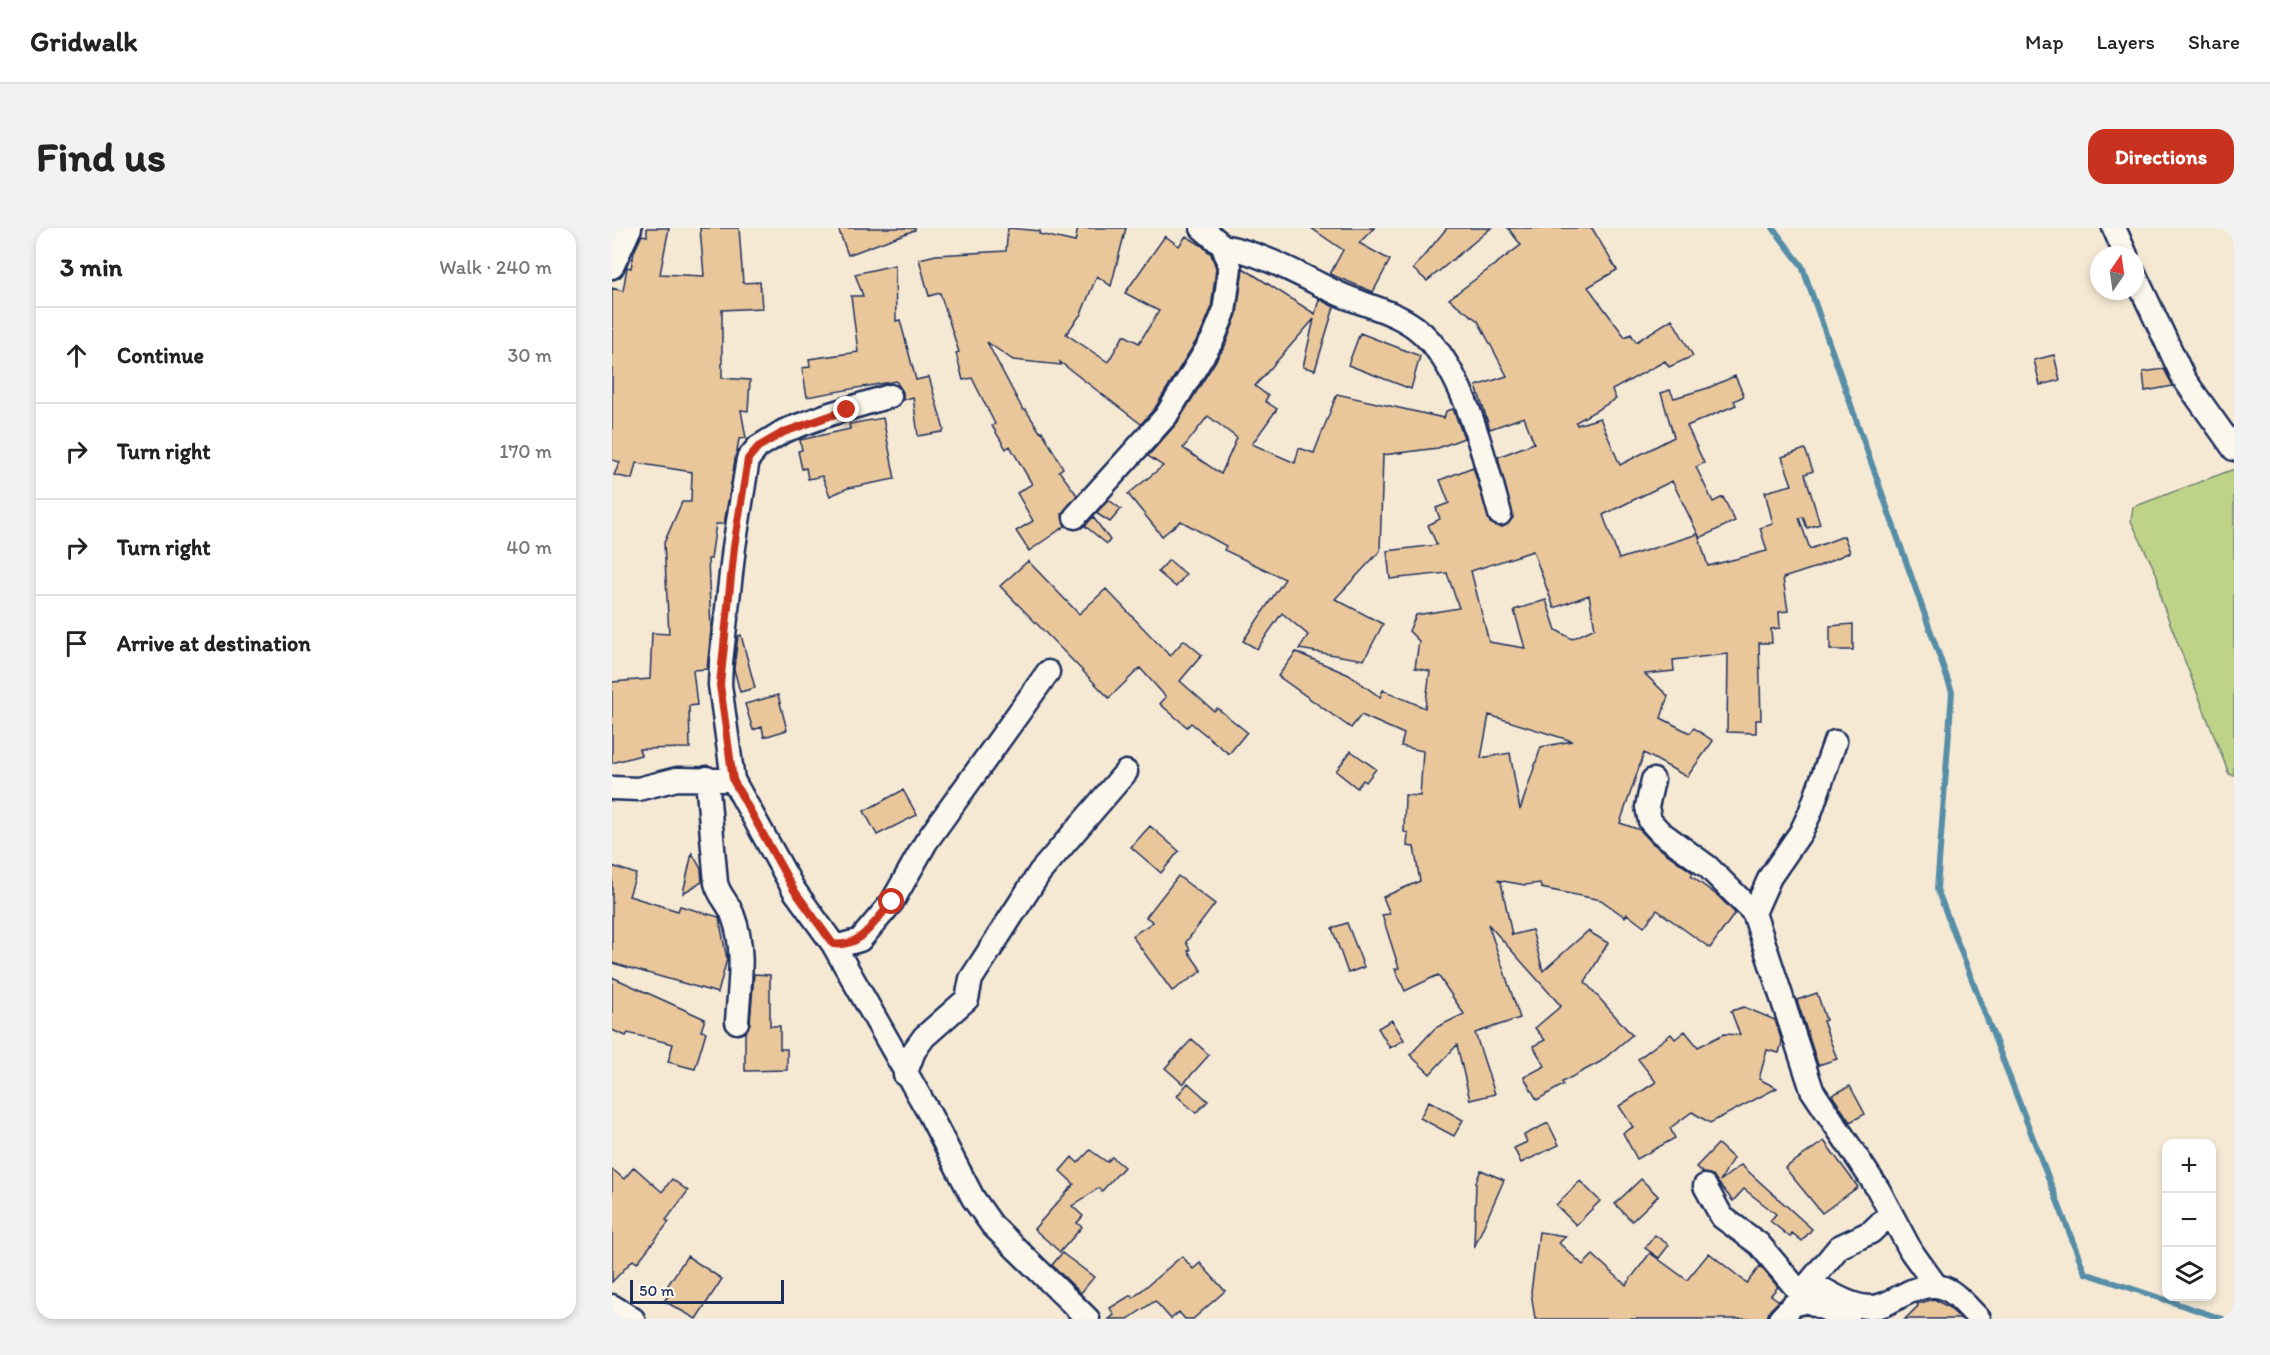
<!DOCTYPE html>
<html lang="en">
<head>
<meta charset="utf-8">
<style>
	:root { --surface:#fff; --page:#f2f2f2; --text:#222; --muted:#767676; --line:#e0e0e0; --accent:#c8321e }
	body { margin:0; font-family:Itim,sans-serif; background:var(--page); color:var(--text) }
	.controls { position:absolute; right:18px; bottom:18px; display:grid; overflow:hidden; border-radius:12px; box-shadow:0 3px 9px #0003 }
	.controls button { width:54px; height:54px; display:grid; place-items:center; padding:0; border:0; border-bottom:2px solid var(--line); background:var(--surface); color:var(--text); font:30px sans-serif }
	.compass { position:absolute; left:1478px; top:18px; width:54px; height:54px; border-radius:50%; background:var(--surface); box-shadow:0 3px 9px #0003; rotate:13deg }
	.scale { position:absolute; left:18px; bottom:15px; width:154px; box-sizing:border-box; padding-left:6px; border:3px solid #1b2f5e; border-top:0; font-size:16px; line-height:21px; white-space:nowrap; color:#1b2f5e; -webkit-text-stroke:4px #fbf7ec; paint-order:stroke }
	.stop { position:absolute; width:18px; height:18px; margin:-14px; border:4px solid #c8321e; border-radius:50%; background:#fff }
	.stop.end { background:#c8321e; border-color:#fff; box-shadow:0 2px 6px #0008 }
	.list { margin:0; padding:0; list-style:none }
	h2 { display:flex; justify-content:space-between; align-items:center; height:78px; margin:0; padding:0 24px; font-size:26px }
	h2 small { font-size:20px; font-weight:400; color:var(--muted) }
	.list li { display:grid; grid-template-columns:39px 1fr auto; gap:18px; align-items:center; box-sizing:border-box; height:96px; padding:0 24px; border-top:2px solid var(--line) }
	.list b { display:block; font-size:22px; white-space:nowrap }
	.list em { font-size:20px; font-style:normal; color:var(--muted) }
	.icon { flex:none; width:33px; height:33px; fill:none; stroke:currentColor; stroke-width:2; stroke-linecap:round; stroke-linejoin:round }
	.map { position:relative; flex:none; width:1622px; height:1091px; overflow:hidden; border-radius:18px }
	header { display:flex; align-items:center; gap:36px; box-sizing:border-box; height:84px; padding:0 30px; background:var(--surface); border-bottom:2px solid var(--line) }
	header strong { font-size:28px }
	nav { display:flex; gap:33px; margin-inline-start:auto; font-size:21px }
	.intro { display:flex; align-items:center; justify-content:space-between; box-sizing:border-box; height:144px; padding:0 36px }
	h1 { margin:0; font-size:42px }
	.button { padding:15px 27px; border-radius:18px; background:var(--accent); color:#fff; font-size:21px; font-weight:700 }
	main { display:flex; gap:36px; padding:0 36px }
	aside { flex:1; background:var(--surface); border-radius:18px; box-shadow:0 3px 9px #0003 }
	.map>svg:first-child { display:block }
	.green { fill:#bfd388; stroke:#6d8173; stroke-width:1.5 }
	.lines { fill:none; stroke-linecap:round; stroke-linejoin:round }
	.stream { stroke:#568ea7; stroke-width:6 }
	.building { fill:#eac79b; stroke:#1b2f5e; stroke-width:1.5; fill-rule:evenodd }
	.minor-casing { stroke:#1b2f5e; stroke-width:27 }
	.minor { stroke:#fbf7ec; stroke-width:22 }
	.route { stroke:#c8321e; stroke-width:8 }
</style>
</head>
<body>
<header>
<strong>Gridwalk</strong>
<nav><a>Map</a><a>Layers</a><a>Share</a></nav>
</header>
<div class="intro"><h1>Find us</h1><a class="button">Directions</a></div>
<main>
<aside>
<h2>3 min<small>Walk · 240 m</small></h2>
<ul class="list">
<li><svg class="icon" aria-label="ahead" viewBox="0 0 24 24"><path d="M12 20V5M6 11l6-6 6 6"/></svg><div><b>Continue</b></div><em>30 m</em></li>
<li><svg class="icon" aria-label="right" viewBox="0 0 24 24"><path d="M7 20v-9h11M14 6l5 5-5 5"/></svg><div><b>Turn right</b></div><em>170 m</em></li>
<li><svg class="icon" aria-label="right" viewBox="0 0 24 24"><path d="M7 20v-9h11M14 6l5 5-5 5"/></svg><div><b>Turn right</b></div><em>40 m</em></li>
<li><svg class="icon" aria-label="arrive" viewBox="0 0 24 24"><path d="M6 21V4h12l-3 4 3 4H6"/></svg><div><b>Arrive at destination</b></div></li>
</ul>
</aside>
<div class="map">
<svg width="1622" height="1091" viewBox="0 0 1622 1091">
	<rect width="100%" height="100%" fill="#f6e9d4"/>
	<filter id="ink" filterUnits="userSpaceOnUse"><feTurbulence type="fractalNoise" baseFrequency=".0167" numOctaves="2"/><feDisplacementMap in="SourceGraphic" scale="12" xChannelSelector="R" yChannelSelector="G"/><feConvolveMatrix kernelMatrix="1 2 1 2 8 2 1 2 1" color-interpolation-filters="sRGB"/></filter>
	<g filter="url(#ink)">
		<path class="green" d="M 1622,241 L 1622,548 L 1617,546 L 1549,372 L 1545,347 L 1519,293 L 1521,279 Z"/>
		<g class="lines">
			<path class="stream" d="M 1161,0 L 1190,38 L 1340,464 L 1325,661 L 1473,1045 L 1611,1091"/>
		</g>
		<path class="building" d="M 35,0 L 57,0 L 48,46 L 92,48 L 88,0 L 127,0 L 131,55 L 148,54 L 150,80 L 110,82 L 110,150 L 138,152 L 136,183 L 129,182 L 134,210 L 127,211 L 112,296 L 104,296 L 99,331 L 96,331 L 99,402 L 95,441 L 81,442 L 85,477 L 77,478 L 78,520 L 27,521 L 29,527 L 0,535 L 0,454 L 38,451 L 40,405 L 57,406 L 52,315 L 70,274 L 79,274 L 80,244 L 24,235 L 20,251 L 2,247 L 8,234 L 0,232 L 0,60 L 11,63 L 15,39 L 19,40 L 22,24 L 30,7 L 35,8 Z
			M 226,0 L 303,0 L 303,2 L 236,27 Z
			M 396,0 L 428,3 L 427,6 L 463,14 L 466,0 L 514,0 L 499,58 L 485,48 L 469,86 L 454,106 L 496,134 L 512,107 L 527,115 L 547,83 L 513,65 L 553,8 L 567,18 L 574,8 L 589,17 L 599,26 L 604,40 L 599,81 L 589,105 L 543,180 L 529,196 L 448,134 L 449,137 L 401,132 L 375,114 L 411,182 L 414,182 L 428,204 L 430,203 L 451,240 L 447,243 L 465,267 L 450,286 L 453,298 L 417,323 L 404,303 L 421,293 L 405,265 L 420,256 L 398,218 L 394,221 L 380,198 L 383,196 L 360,150 L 351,152 L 344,125 L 347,124 L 328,65 L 317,68 L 307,31 L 324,27 L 394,23 Z
			M 699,0 L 762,0 L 747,15 L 778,32 L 761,64 L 718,46 L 731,22 Z
			M 835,0 L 879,0 L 815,53 L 801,41 Z
			M 896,0 L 980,0 L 1005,42 L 976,59 L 1013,109 L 1019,106 L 1024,114 L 1060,91 L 1081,128 L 1057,139 L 1053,133 L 1000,162 L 1004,171 L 964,194 L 965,197 L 988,190 L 1008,237 L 1062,209 L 1049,165 L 1058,162 L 1062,170 L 1096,160 L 1123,148 L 1132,168 L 1122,173 L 1124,177 L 1075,198 L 1092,235 L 1084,239 L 1101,274 L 1111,269 L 1123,293 L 1088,310 L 1060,253 L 991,287 L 1007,331 L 1086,306 L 1096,338 L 1155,323 L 1148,300 L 1161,296 L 1153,264 L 1180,257 L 1170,229 L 1193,221 L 1201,243 L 1193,246 L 1208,296 L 1195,300 L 1191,289 L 1187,290 L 1198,321 L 1232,308 L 1238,324 L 1205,339 L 1171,350 L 1176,383 L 1167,384 L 1168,400 L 1159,401 L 1160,415 L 1147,415 L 1149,492 L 1144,492 L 1144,505 L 1115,504 L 1116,426 L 1061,432 L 1062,443 L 1033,446 L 1056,468 L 1049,490 L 1078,505 L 1082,500 L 1101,513 L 1075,549 L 1032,525 L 1008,595 L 1028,602 L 1040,615 L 1081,645 L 1079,648 L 1106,668 L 1123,685 L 1098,720 L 1045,682 L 1032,699 L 1015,686 L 1013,689 L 989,672 L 929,660 L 928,655 L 913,657 L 885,652 L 889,654 L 900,707 L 920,702 L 931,743 L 976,703 L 996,715 L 973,754 L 1020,807 L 988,834 L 950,854 L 951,857 L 925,872 L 912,849 L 933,838 L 921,818 L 933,812 L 923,800 L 949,778 L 876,696 L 908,790 L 863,805 L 883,866 L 858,872 L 845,817 L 818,846 L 798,827 L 823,800 L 852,786 L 826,747 L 793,763 L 783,741 L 787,740 L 770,687 L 778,686 L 771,669 L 808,653 L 802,619 L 795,618 L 796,605 L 792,604 L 793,567 L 808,568 L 811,523 L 789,518 L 792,506 L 749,487 L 739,500 L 666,448 L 684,424 L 737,447 L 768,469 L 771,462 L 813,480 L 818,443 L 803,440 L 807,413 L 797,403 L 804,387 L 847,380 L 835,345 L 778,351 L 775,323 L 825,317 L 816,297 L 828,291 L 824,280 L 837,275 L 828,252 L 861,239 L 878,295 L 891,299 L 901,290 L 886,229 L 922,215 L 912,189 L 878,201 L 864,158 L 895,148 L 866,93 L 837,71 L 909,17 ZM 921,323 L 942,380 L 977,367 L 983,400 L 960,411 L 944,402 L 934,372 L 902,382 L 913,420 L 877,414 L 859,343 ZM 877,487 L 960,513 L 929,519 L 908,582 L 898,525 L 869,530 Z
			M 283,37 L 284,93 L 288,92 L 304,152 L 317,149 L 332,202 L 330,204 L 306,208 L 301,169 L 291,172 L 291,164 L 284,153 L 195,169 L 190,140 L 198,139 L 197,131 L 246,124 L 239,68 L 251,68 L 243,46 Z
			M 631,40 L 703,86 L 707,71 L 722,79 L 703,142 L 691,139 L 702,91 L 643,158 L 656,168 L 653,173 L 665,181 L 640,216 L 683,235 L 687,220 L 702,225 L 725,166 L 832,190 L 834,183 L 841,181 L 852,210 L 826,220 L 771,227 L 768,323 L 723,371 L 771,396 L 752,432 L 687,421 L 696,407 L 670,385 L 645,421 L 631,413 L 673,351 L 612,322 L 614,318 L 569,293 L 550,308 L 516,266 L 551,238 L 536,228 L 565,195 L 613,118 L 625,86 ZM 596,188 L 625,210 L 609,246 L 571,220 Z
			M 748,105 L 808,128 L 799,161 L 736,137 Z
			M 1442,127 L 1448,152 L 1428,157 L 1422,132 Z
			M 1552,141 L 1561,158 L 1533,163 L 1531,144 Z
			M 271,190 L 283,251 L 236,260 L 218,268 L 210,248 L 196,251 L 194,240 L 190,241 L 186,223 L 190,222 L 188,212 L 238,201 L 237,196 Z
			M 497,272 L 509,281 L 498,294 L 484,285 Z
			M 481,289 L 498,312 L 495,316 L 473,298 Z
			M 557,332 L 574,346 L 564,359 L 546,344 Z
			M 416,333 L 467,386 L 494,361 L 558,428 L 572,412 L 590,427 L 568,453 L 602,483 L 605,480 L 635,504 L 617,526 L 579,495 L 575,499 L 548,476 L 554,469 L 528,440 L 497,470 L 388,358 Z
			M 1241,396 L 1241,422 L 1218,422 L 1218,398 Z
			M 129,407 L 143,460 L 128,464 L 122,441 L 126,408 Z
			M 166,467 L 175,502 L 152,509 L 150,499 L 141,502 L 133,476 Z
			M 739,523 L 764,541 L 754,554 L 751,552 L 745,560 L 724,543 Z
			M 291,562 L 305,587 L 265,607 L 252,583 Z
			M 538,598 L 567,623 L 549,645 L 519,619 Z
			M 80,625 L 89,641 L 90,654 L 71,665 Z
			M 0,638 L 24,646 L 17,668 L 66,683 L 68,678 L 107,689 L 115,731 L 106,765 L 0,735 Z
			M 566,648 L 603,676 L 574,714 L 578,722 L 576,723 L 590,743 L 560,763 L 520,708 L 541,694 L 534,689 Z
			M 735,695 L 752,739 L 736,745 L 720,700 Z
			M 142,746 L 158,747 L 158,798 L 168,798 L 168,821 L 175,821 L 175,842 L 133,843 L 133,805 L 138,795 Z
			M 0,749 L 93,791 L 89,803 L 94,804 L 83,841 L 56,834 L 61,816 L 16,805 L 14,808 L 0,802 Z
			M 1205,765 L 1214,792 L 1211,793 L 1225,831 L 1206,837 L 1185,772 Z
			M 1132,779 L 1163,792 L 1170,814 L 1167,825 L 1155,822 L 1147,851 L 1165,860 L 1098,895 L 1080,884 L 1058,900 L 1063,910 L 1025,931 L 1011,905 L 1021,899 L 1007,878 L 1044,854 L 1026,831 L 1059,806 L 1063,811 L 1073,803 L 1086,819 L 1112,806 L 1128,807 L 1119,783 Z
			M 780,792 L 792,812 L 778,820 L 766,800 Z
			M 580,811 L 597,827 L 571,856 L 553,840 Z
			M 576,855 L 596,873 L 584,885 L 565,868 Z
			M 1238,858 L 1253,886 L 1238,894 L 1220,867 Z
			M 817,873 L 851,892 L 842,908 L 808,890 Z
			M 936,895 L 947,917 L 909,935 L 902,920 L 915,914 L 912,907 Z
			M 1212,913 L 1246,959 L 1210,985 L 1173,940 Z
			M 1106,916 L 1121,930 L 1108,953 L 1129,937 L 1200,1001 L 1190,1013 L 1180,1005 L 1178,1009 L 1158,993 L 1164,986 L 1132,961 L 1121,973 L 1100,947 L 1091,945 L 1084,939 Z
			M 478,922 L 495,934 L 500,929 L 512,939 L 490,963 L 487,960 L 460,978 L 471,988 L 465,995 L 470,999 L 448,1024 L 422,1001 L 462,956 L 448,943 L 460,929 L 466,935 Z
			M 22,939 L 50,964 L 60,951 L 76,963 L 54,992 L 57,994 L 25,1035 L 21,1032 L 0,1054 L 0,941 L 12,951 Z
			M 869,942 L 892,952 L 862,1020 L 864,954 Z
			M 1029,951 L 1046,968 L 1020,993 L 1003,976 Z
			M 968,953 L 988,973 L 964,997 L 944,977 Z
			M 927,1004 L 954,1008 L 947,1015 L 971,1037 L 981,1027 L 1014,1057 L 1038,1025 L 1075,1052 L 1097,1025 L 1135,1055 L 1148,1038 L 1166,1059 L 1159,1067 L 1167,1073 L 1158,1082 L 1155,1091 L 923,1091 L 919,1064 Z
			M 1043,1007 L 1057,1017 L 1047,1030 L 1033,1020 Z
			M 450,1025 L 482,1049 L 469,1065 L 440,1037 Z
			M 75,1028 L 110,1051 L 84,1091 L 52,1073 L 57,1067 L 52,1063 Z
			M 570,1028 L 581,1041 L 588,1035 L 613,1063 L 581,1091 L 573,1091 L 567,1084 L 559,1091 L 543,1073 L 516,1091 L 497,1091 L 502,1087 L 498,1080 L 519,1067 L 521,1070 Z
			M 1322,1071 L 1336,1079 L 1349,1091 L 1293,1091 L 1306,1078 L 1305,1076 Z"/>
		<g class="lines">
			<g class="minor-casing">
				<path id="minor" d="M 1502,0 L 1514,27
					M 611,18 C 652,26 688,47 725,65 C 751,77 782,83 804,100 C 852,137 872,230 888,286
					M 0,39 L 18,0
					M 1523,47 L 1572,151 L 1622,221
					M 463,289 L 554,188 L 601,111 L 612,84 L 618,39 L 611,18 L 590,0
					M 95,550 L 104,655 C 107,668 117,675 121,688 C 134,721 127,760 125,794
					M 121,552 L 108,457 L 109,434 L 122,319 L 136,231 L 146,219 L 172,203 L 218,186 L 278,168
					M 1041,552 L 1035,579 L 1038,593 L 1048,604 L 1096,639 L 1142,685 L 1200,862 L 1266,961 L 1299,1023 L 1322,1055
					M 0,560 L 26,561 L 65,551 L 121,552 L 182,662 L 221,716 L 317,885 L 361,970 L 380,997 L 476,1091
					M 1142,685 L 1158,649 L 1189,604 L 1198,585 L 1223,514
					M 221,716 L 230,717 L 248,712 L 280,674 L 314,614 L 436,444
					M 293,847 L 302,823 L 312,809 L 355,771 L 359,751 L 428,644 L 514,544
					M 1093,958 L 1110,989 L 1147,1016 L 1195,1073
					M 1199,1055 C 1217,1064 1238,1079 1259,1079 C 1271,1079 1279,1073 1289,1068 C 1329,1047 1338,1060 1367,1091
					M 1189,1065 L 1227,1019 L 1259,1004 L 1278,986
					M 0,1078 L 21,1091
					M 1168,1091 L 1181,1077 L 1195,1073 L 1236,1091"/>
			</g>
			<use href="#minor" class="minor"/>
		</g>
	</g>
	<g class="lines" filter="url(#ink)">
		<path class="route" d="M 235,182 L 172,204 L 146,219 L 136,231 L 122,319 L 108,457 L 121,552 L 182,662 L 221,716 C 250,720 262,693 280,674"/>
	</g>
</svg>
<div class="controls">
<button>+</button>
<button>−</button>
<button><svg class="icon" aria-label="layers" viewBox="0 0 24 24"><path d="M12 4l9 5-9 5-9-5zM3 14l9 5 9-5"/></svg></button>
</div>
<svg class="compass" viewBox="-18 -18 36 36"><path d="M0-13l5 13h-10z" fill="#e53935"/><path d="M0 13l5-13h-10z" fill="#767676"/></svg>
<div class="scale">50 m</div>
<div class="stop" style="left:280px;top:674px"></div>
<div class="stop end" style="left:235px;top:182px"></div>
</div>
</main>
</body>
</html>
